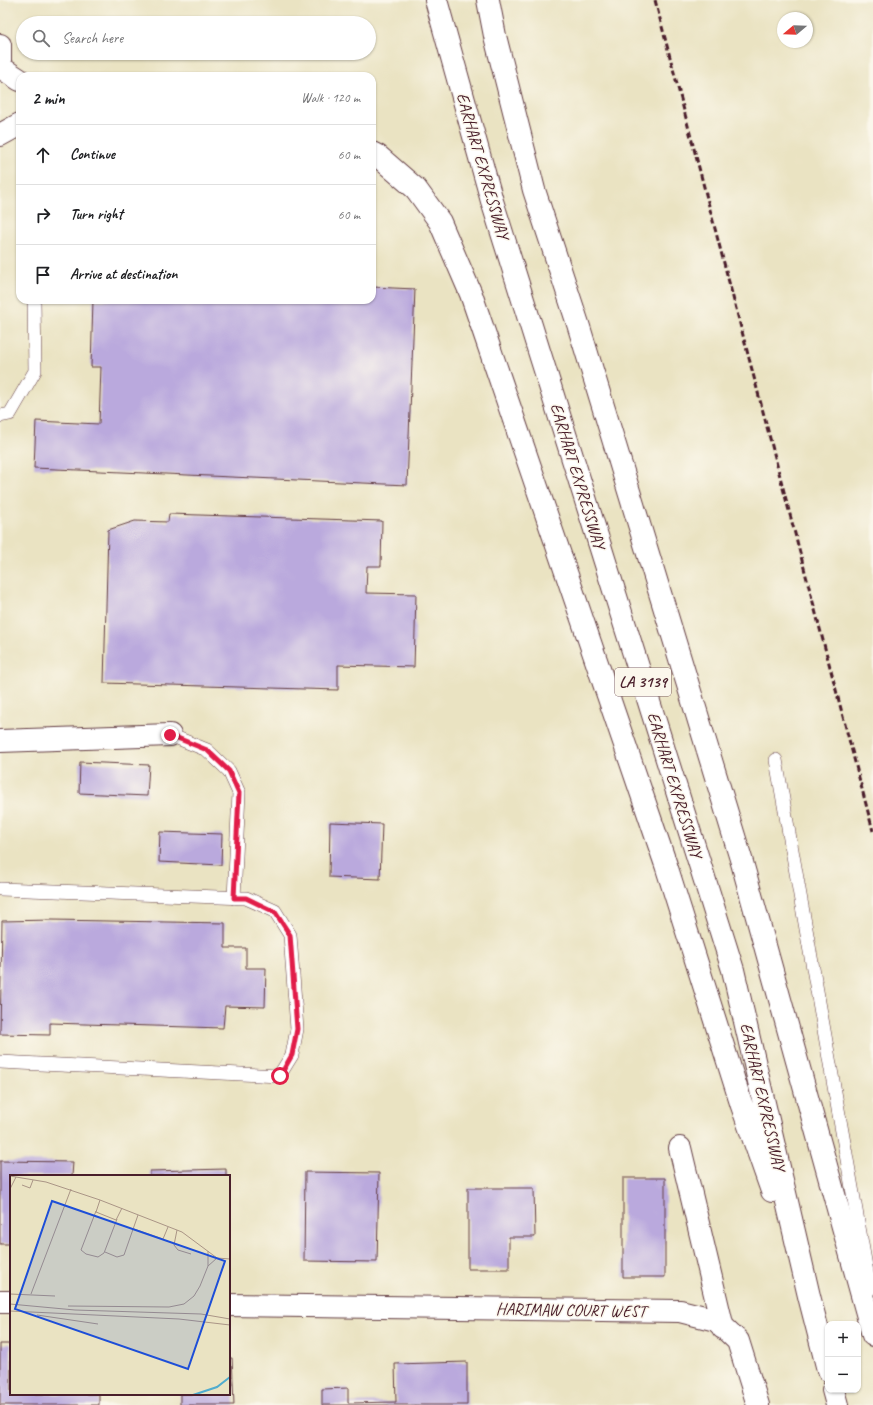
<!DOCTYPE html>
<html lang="en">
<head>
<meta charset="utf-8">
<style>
	:root { --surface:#fff; --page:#f2f2f2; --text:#202124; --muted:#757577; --line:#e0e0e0 }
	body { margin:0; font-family:Caveat,sans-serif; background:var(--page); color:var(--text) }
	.controls { position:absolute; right:12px; bottom:12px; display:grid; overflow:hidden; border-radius:8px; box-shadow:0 1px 3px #0004 }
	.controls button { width:36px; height:36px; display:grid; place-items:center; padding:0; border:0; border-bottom:1px solid var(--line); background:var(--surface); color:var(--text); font:20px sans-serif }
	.compass { position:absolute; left:777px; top:12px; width:36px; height:36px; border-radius:50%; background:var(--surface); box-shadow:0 1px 3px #0004; rotate:251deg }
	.stop { position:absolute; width:12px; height:12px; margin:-9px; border:3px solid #e11d48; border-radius:50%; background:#fff }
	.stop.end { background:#e11d48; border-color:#fff; box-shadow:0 1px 4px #0008 }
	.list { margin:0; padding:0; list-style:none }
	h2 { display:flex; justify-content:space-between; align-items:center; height:52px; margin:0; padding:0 16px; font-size:17px }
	h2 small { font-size:13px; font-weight:400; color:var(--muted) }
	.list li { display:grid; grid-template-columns:26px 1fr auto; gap:12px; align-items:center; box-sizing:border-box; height:60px; padding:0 16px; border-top:1px solid var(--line) }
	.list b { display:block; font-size:15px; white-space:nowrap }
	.list em { font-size:13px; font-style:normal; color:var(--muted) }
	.icon { flex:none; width:22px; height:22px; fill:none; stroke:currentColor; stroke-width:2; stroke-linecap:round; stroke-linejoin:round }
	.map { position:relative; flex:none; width:873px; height:1405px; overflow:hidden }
	.search { position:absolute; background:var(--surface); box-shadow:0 1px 3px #0004; left:16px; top:16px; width:360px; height:44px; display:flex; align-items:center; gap:10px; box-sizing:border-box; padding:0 14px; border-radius:22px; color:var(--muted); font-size:15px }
	.panel { position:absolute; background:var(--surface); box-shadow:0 1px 3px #0004; left:16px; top:72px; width:360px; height:232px; border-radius:12px }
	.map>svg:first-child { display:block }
	.building { fill:#baa9dd }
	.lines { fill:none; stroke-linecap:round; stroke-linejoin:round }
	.lane-casing { stroke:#623c42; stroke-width:14 }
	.street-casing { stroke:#623c42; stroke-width:24 }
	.secondary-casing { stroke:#623c42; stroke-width:24 }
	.highway-casing { stroke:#623c42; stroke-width:24 }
	.lane { stroke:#fff; stroke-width:13 }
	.street { stroke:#fff; stroke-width:22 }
	.secondary { stroke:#fff; stroke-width:22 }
	.highway { stroke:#fff; stroke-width:22 }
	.rail { stroke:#4a1f2b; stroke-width:3; stroke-dasharray:6 3; stroke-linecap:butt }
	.route { stroke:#e11d48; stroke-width:5 }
	.labels { text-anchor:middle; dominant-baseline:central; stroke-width:3; stroke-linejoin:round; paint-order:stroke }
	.shield { fill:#fbf7ec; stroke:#7f6065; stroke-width:1 }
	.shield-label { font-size:16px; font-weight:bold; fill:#4a1f2b }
	.street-label { font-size:17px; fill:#4a1f2b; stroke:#fbf7ec }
	.inset-river { fill:none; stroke:#50acce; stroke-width:2 }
	.inset-road { fill:none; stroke:#aa9586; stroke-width:1 }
	.view { fill:#1d4ed8; fill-opacity:0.15; stroke:#1d4ed8; stroke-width:2 }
	.inset-edge { fill:none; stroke:#4a1f2b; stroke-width:2 }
</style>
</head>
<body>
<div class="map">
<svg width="873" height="1405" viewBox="0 0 873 1405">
	<rect width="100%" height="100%" fill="#fbf7ec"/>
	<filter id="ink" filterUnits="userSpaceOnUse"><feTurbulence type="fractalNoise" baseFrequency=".025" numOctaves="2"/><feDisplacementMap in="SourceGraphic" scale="8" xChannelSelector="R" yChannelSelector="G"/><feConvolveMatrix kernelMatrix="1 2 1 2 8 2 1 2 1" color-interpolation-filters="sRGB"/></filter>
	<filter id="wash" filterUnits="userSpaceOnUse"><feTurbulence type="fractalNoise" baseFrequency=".012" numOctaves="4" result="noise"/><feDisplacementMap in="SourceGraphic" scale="16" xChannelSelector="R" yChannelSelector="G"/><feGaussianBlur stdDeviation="0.9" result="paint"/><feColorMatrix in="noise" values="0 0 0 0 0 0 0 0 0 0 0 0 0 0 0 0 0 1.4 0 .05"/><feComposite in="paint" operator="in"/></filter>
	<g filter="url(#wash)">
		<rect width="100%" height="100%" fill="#eae3c2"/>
		<g id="blocks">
			<path class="building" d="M 372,287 L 415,289 L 407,485 L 34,468 L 36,421 L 99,424 L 101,367 L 91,367 L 93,300 L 372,300 Z
				M 169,514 L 382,521 L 381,566 L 367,566 L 366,593 L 416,594 L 414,667 L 338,665 L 338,690 L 104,683 L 108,530 L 135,521 L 168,522 Z
				M 80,762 L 149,765 L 147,796 L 79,793 Z
				M 330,822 L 382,824 L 380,879 L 329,877 Z
				M 160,832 L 222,834 L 221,865 L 159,862 Z
				M 52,920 L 225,923 L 225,948 L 246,948 L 246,968 L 266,968 L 265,1007 L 225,1006 L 223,1028 L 50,1023 L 50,1035 L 0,1034 L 2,921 Z
				M 0,1161 L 73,1162 L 72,1176 L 11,1176 L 11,1244 L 0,1244 Z
				M 226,1169 L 226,1176 L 150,1176 L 150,1171 Z
				M 305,1172 L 379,1173 L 377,1262 L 304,1261 Z
				M 623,1178 L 665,1178 L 665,1277 L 623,1277 Z
				M 468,1188 L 534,1188 L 535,1237 L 509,1237 L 509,1269 L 468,1269 Z
				M 0,1344 L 11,1344 L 11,1394 L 99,1394 L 99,1405 L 0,1405 Z
				M 229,1358 L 232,1358 L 234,1405 L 180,1405 L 180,1394 L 229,1394 Z
				M 467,1362 L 467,1405 L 322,1405 L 322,1389 L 348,1388 L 348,1403 L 396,1402 L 395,1364 Z"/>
		</g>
	</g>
	<g filter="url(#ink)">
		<use href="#blocks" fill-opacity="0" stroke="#623c42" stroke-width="1"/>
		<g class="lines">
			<g class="lane-casing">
				<path id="lane" d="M 0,416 L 10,414 L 35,371 L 34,300
					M 170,735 L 207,750 L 229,771 L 239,793 L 234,898
					M 776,760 L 870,1289
					M 0,889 L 246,898 L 275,911 L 290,935 L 297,1029 L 292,1055 L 279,1076 L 0,1062"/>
			</g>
			<g class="street-casing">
				<path id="street" d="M 0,741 L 170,735
					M 680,1148 L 723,1328
					M 0,1302 L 11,1302
					M 229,1305 L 680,1311 L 716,1320 L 738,1341 L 758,1405"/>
			</g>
			<g class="secondary-casing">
				<path id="secondary" d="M 0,45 L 0,68"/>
			</g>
			<g class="highway-casing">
				<path id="highway" d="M 436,0 L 492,201 L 733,970 L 809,1296 L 828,1370
					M 488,0 L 495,36 L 534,190 L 578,324 L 741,859 L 873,1335
					M 0,67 L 20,80
					M 0,135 L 20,124
					M 372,153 L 378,156 L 416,189 L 440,222 L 471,294 L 666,865 L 741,1103 L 772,1191
					M 833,1390 L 837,1405"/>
			</g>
			<use href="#lane" class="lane"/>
			<use href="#street" class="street"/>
			<use href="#secondary" class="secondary"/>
			<use href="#highway" class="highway"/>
			<path class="rail" d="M 655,0 L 873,831"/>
		</g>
	</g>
	<g class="lines" filter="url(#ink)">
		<path class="route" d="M 170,735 L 207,750 L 229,771 L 239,793 L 234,898 L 246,898 L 275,912 L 290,935 L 297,1029 L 292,1055 L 280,1076"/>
	</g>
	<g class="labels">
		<rect class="shield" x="615" y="668" width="56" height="28" rx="3"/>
		<g class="shield-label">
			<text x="643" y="682">LA 3139</text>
		</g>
		<g class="street-label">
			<text transform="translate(483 166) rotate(74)">EARHART EXPRESSWAY</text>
			<text transform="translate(578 476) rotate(73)">EARHART EXPRESSWAY</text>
			<text transform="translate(675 785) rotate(73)">EARHART EXPRESSWAY</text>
			<text transform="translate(763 1097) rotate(77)">EARHART EXPRESSWAY</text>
			<text transform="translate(571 1310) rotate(1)">HARIMAW COURT WEST</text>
		</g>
	</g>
	<g transform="translate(10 1175)">
		<rect width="220" height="220" fill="#eae3c2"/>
		<path class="inset-river" d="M 183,220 L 207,212 L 220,202"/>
		<path class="inset-road" d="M 0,1 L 36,7 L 90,25 L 172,57 L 207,83 L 220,84M 12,10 L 20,13 L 23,5M 0,14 L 6,2M 90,25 L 86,37 L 106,45 L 112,33M 86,36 L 71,75 L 76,79 L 88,82 L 94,78 L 107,44M 124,54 L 153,64 L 158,52M 167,55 L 164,70 L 168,75 L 181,79M 95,77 L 107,82 L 114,80 L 128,40M 198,91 L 207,83M 0,119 L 45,121M 21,119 L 61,14M 0,129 L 65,135 L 191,139 L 220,144M 58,131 L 159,132 L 174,129 L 184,121 L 190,111 L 198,91 L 198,76M 0,136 L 169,144 L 220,150M 27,140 L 88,149"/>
		<path class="view" d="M 42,26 L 215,86 L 178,194 L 5,134 Z"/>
		<rect width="220" height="220" class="inset-edge"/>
	</g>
</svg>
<div class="controls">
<button>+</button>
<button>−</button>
</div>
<svg class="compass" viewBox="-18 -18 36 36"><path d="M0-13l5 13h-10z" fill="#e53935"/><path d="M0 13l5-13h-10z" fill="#757577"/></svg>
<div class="stop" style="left:280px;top:1076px"></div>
<div class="stop end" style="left:170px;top:735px"></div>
<div class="search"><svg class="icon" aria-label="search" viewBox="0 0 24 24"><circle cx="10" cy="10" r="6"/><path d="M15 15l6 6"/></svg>Search here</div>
<section class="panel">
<h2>2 min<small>Walk · 120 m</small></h2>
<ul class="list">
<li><svg class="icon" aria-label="ahead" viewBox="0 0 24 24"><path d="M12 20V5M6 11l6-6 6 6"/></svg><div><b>Continue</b></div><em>60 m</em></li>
<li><svg class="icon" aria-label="right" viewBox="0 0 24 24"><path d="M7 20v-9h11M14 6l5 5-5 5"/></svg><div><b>Turn right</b></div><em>60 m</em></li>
<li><svg class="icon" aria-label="arrive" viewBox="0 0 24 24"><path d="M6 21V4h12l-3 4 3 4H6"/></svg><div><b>Arrive at destination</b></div></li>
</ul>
</section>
</div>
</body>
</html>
